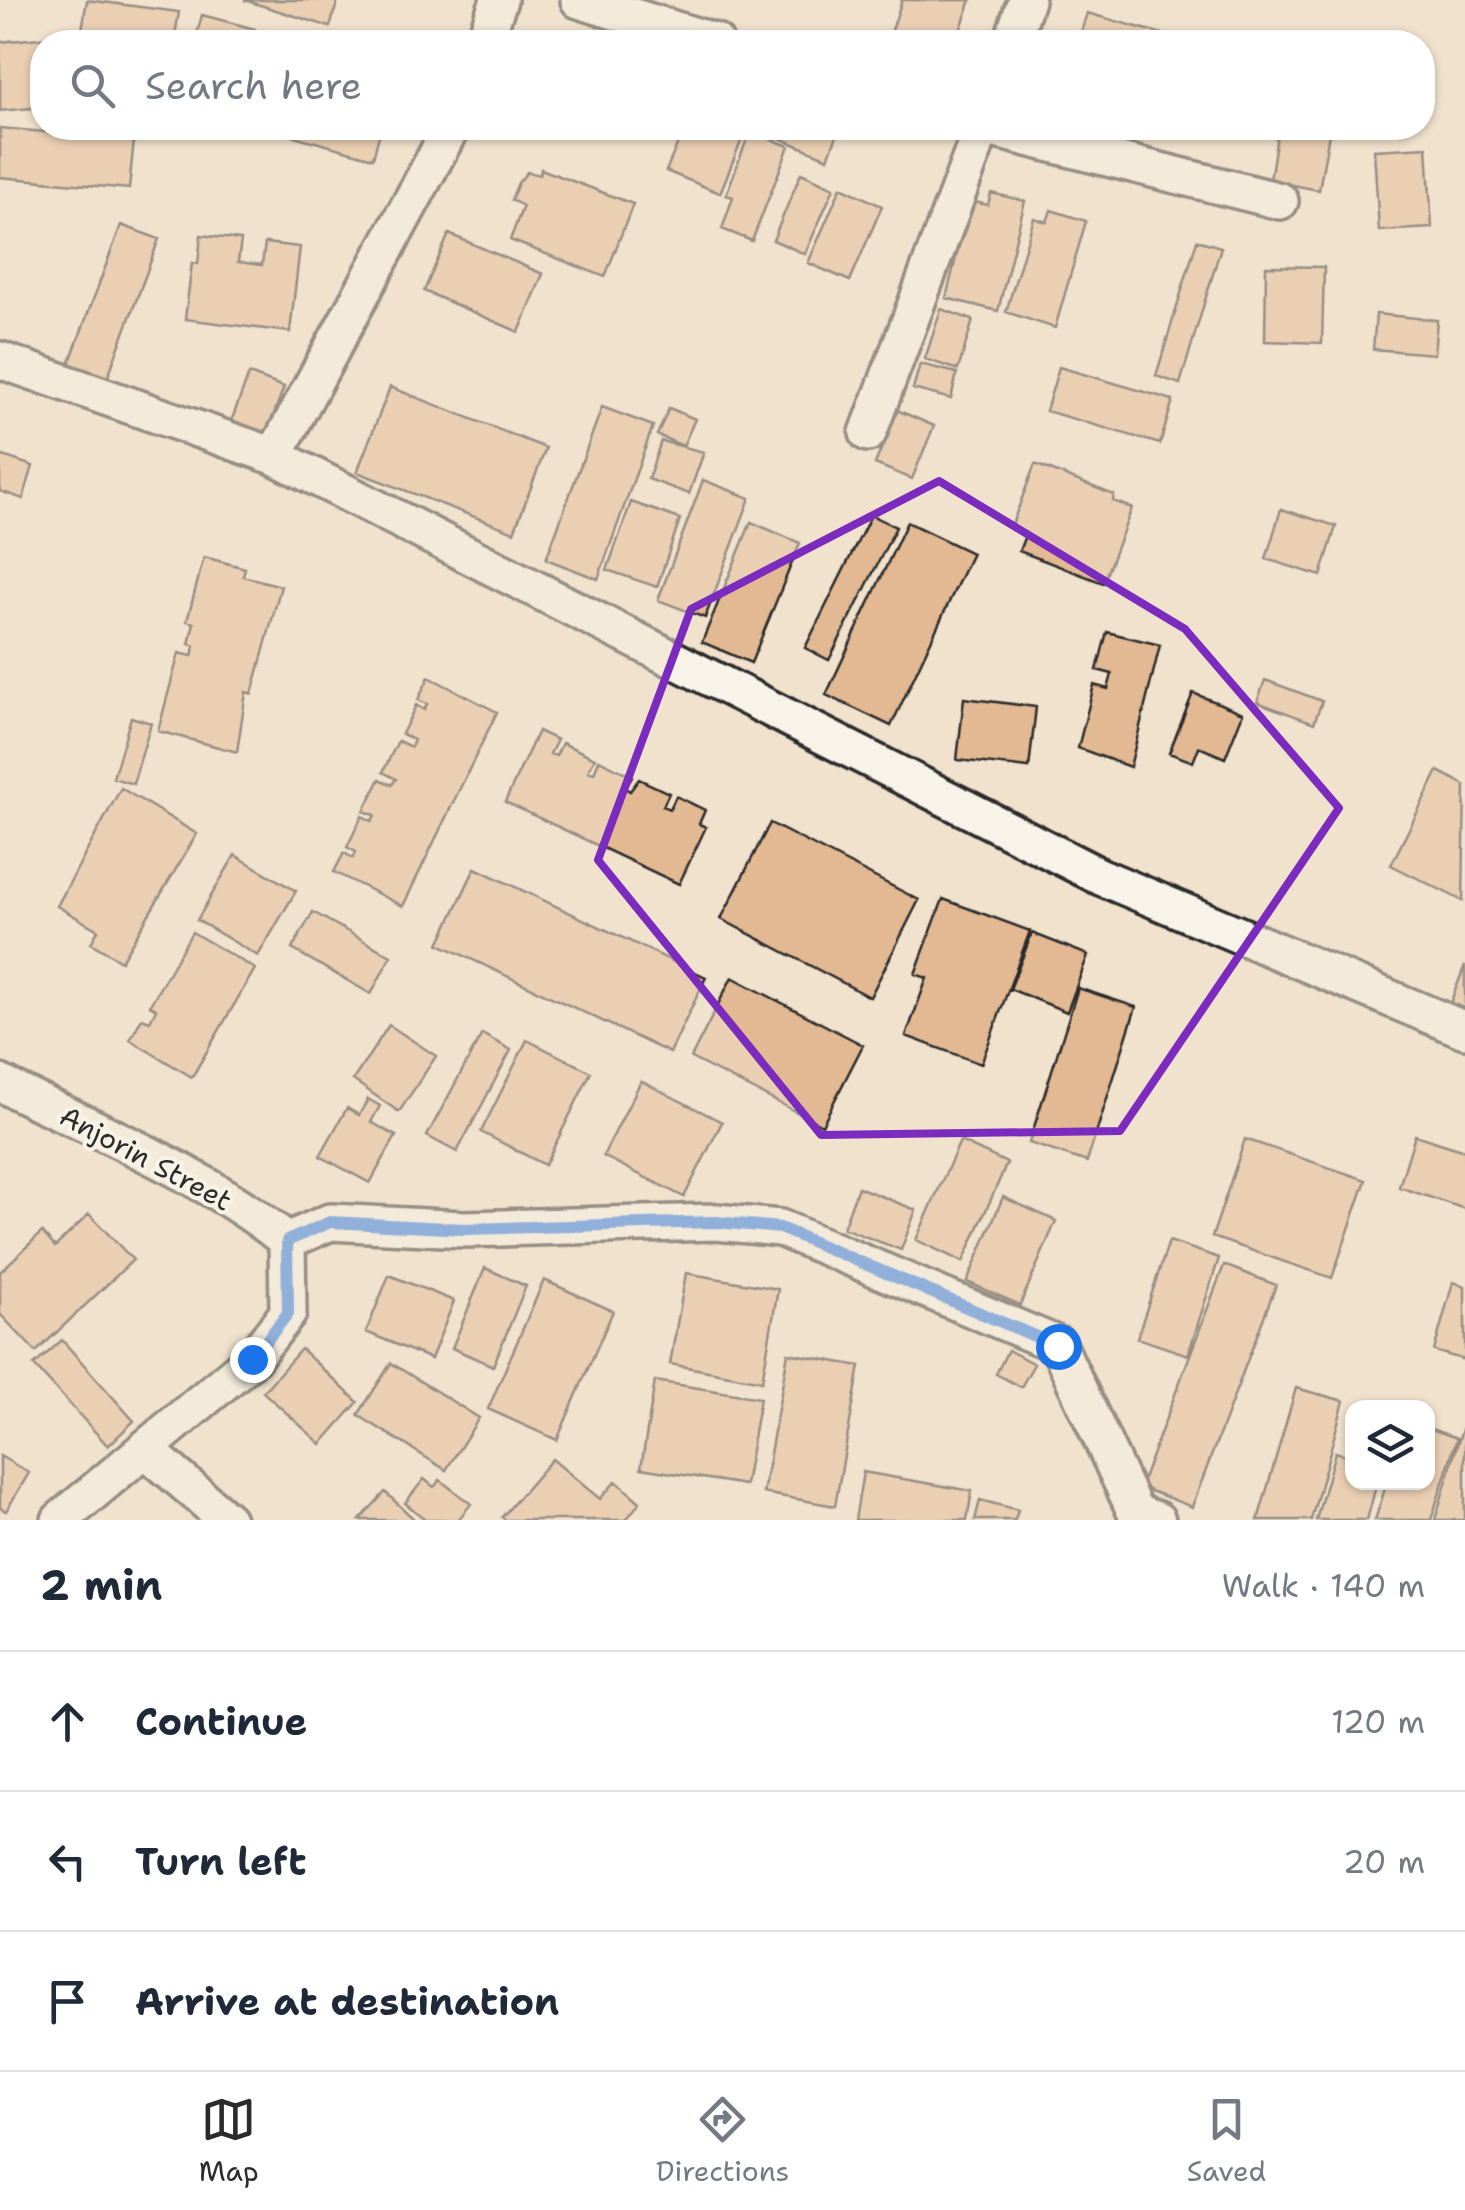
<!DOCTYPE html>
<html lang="en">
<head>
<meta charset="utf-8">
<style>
	:root { --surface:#fff; --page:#f6f6f7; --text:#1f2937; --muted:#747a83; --line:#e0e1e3; --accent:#2b2b2b }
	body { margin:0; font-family:"Shantell Sans",sans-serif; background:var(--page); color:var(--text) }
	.controls { position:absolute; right:30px; bottom:30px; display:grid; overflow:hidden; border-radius:20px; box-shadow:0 2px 8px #0004 }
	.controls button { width:90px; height:90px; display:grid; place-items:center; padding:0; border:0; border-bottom:2px solid var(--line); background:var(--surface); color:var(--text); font:50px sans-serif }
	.stop { position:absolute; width:30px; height:30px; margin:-22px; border:8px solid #1a73e8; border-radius:50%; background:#fff }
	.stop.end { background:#1a73e8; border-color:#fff; box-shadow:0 2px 10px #0008 }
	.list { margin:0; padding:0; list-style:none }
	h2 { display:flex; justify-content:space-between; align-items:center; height:130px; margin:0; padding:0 40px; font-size:42px }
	h2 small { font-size:32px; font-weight:400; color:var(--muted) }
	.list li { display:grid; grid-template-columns:65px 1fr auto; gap:30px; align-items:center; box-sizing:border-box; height:140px; padding:0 40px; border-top:2px solid var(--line) }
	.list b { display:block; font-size:38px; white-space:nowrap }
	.list em { font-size:32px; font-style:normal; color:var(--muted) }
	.icon { flex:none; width:55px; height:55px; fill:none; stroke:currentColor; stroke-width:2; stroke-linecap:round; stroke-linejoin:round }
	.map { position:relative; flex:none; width:1465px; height:1520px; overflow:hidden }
	.search { position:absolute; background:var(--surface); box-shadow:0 2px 8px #0004; left:30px; right:30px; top:30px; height:110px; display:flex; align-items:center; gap:25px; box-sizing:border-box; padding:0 35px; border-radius:40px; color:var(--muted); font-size:38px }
	.sheet { height:550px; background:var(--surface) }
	nav { display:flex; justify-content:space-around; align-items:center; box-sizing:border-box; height:140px; border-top:2px solid var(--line); background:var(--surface); font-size:28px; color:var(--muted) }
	nav a { display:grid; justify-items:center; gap:5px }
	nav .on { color:var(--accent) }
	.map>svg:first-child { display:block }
	.building { fill:#e3b993; stroke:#2b2b2b; stroke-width:2.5 }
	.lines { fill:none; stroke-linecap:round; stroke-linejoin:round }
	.minor-casing { stroke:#2b2b2b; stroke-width:42 }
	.minor { stroke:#f7f3e8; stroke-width:35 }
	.route { stroke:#1a73e8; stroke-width:12 }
	.marked { fill:none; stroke:#7b2cbf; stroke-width:8; stroke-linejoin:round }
	.labels { text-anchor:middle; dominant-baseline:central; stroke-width:8; stroke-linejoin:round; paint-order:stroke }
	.street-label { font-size:28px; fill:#2b2b2b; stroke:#f7f3e8 }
</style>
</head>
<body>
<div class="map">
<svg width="1465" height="1520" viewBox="0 0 1465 1520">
	<rect width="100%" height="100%" fill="#f1e2ce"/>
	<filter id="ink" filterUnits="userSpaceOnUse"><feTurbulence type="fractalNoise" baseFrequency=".01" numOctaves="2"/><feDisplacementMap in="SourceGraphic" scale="20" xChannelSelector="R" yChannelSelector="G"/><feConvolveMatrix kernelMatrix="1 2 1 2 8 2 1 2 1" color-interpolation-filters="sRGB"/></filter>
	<g filter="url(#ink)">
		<path class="building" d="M 87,0 L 179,12 L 174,42 L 110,42 L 111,35 L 82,30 Z
			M 244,0 L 338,0 L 330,27 Z
			M 902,0 L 971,0 L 956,42 L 888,42 Z
			M 1087,13 L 1177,38 L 1175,42 L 1078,42 Z
			M 202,15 L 255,29 L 253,42 L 195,42 Z
			M 89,33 L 90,42 L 42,42 L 42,107 L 0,111 L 0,42 Z
			M 0,128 L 134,140 L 129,189 L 0,177 Z
			M 265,128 L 381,128 L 373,158 Z
			M 684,128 L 746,129 L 720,193 L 666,171 Z
			M 755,128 L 840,128 L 828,158 Z
			M 1278,128 L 1330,128 L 1319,190 L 1270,181 Z
			M 750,131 L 789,146 L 752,241 L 722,229 L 733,197 L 726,195 Z
			M 1427,147 L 1432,228 L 1379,231 L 1374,150 Z
			M 541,169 L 633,204 L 605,277 L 510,240 L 523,206 L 511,200 L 518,183 L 527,172 L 540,175 Z
			M 801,173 L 834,188 L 805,254 L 773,240 Z
			M 841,187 L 882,206 L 850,281 L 808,263 Z
			M 991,193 L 1025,201 L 998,311 L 946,298 L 970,201 L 988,205 Z
			M 1051,210 L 1086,221 L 1055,328 L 1006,312 L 1034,218 L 1047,222 Z
			M 121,225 L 159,239 L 104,387 L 66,372 Z
			M 449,234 L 543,274 L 519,332 L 424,291 Z
			M 201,235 L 241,240 L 238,262 L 262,265 L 265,243 L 300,247 L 290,332 L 185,319 L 192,263 L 198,264 Z
			M 1197,240 L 1221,247 L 1180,384 L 1156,376 Z
			M 1266,266 L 1324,267 L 1322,343 L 1265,341 Z
			M 941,309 L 973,320 L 958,370 L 925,359 Z
			M 1376,314 L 1437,320 L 1434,354 L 1373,349 Z
			M 920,364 L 957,373 L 951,399 L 913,389 Z
			M 1059,367 L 1173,400 L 1160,444 L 1046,411 Z
			M 249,374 L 284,387 L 264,441 L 229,427 Z
			M 390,387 L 546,448 L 514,532 L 357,472 Z
			M 602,407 L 653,426 L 598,579 L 546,559 Z
			M 669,408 L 695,419 L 683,446 L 657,435 Z
			M 897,410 L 934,426 L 912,479 L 875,464 Z
			M 661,441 L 704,452 L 689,494 L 648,479 Z
			M 0,455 L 33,466 L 23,499 L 0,491 Z
			M 1035,464 L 1114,495 L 1113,501 L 1132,508 L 1103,583 L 1019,551 L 1026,533 L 1011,527 Z
			M 703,480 L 750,498 L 705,618 L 658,600 Z
			M 631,502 L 680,519 L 657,587 L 607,570 Z
			M 1281,509 L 1336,526 L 1321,576 L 1266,559 Z
			M 871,515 L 896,527 L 829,660 L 805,648 Z
			M 751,522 L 800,543 L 751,663 L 702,642 Z
			M 907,522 L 972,553 L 891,726 L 826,695 Z
			M 204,557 L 245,568 L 243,576 L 281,586 L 252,694 L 246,692 L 237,752 L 158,731 L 179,653 L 192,656 L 195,646 L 189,644 L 194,623 L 187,621 Z
			M 1107,632 L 1160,645 L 1130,767 L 1078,748 L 1094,685 L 1108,689 L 1112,674 L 1097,670 Z
			M 429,677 L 497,712 L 403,906 L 334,872 L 344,853 L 353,858 L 356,852 L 347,847 L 362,816 L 372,821 L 375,815 L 364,811 L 380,779 L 392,785 L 396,779 L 383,772 L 398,741 L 411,747 L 414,740 L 402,734 L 416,705 L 424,710 L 427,704 L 418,700 Z
			M 1265,680 L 1322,701 L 1314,723 L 1257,702 Z
			M 1193,693 L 1243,713 L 1225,758 L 1199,747 L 1193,762 L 1169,753 Z
			M 964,698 L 1036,707 L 1029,768 L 957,760 Z
			M 131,717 L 151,723 L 133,784 L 113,778 Z
			M 538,731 L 557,740 L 550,754 L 556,756 L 562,743 L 595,758 L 588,771 L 594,773 L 599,760 L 632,776 L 625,788 L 630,791 L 639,779 L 669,793 L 663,806 L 670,809 L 676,796 L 705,810 L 699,824 L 706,827 L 679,884 L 505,802 Z
			M 1438,771 L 1465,785 L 1463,901 L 1391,865 Z
			M 121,788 L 197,834 L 121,961 L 91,943 L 98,930 L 57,906 Z
			M 770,823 L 919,900 L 870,997 L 721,919 Z
			M 235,855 L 296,891 L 258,956 L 197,920 Z
			M 475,868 L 706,977 L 670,1053 L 439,944 Z
			M 943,899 L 1030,931 L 981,1064 L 906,1036 L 927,978 L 915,974 Z
			M 313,912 L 391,956 L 371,994 L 292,949 Z
			M 192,932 L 255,969 L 192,1077 L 130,1040 L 142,1018 L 150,1021 L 156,1009 L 150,1005 Z
			M 1032,933 L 1088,955 L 1067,1012 L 1010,989 Z
			M 1465,965 L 1465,1022 L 1446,1014 Z
			M 732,977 L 863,1045 L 822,1125 L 691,1058 Z
			M 1078,988 L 1136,1007 L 1087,1162 L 1029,1143 Z
			M 389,1025 L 436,1056 L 399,1112 L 353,1080 Z
			M 482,1034 L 511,1050 L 457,1152 L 427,1136 Z
			M 527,1040 L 591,1072 L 545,1165 L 481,1132 Z
			M 641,1081 L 722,1122 L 684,1197 L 603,1156 Z
			M 368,1099 L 380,1106 L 371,1122 L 396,1136 L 370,1183 L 320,1156 L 347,1108 L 359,1115 Z
			M 1415,1135 L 1465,1151 L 1465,1209 L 1399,1187 Z
			M 1245,1139 L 1366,1180 L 1332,1278 L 1212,1237 Z
			M 960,1141 L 1007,1163 L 963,1262 L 916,1240 Z
			M 858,1187 L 916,1210 L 901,1250 L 843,1228 Z
			M 1003,1197 L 1056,1221 L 1020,1305 L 967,1282 Z
			M 89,1214 L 133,1260 L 36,1352 L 0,1314 L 0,1272 L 42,1232 L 55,1247 Z
			M 1169,1241 L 1219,1258 L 1188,1355 L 1137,1338 Z
			M 1224,1265 L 1276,1285 L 1192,1507 L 1140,1487 Z
			M 485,1268 L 526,1286 L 493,1366 L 452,1348 Z
			M 686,1273 L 778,1289 L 762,1381 L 670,1364 Z
			M 389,1275 L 454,1301 L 431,1359 L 366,1332 Z
			M 544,1280 L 613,1311 L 557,1440 L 488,1409 Z
			M 1453,1282 L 1465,1286 L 1465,1360 L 1434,1351 Z
			M 62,1340 L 134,1421 L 108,1446 L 34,1365 Z
			M 301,1349 L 358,1402 L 321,1444 L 263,1392 Z
			M 1008,1350 L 1034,1364 L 1021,1387 L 996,1374 Z
			M 788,1353 L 860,1366 L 835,1506 L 763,1493 Z
			M 391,1363 L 479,1418 L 446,1470 L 358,1415 Z
			M 655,1381 L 760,1398 L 745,1485 L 641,1468 Z
			M 1296,1388 L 1344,1401 L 1311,1520 L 1258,1520 Z
			M 1465,1419 L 1465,1520 L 1435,1520 Z
			M 1428,1428 L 1457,1438 L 1431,1520 L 1375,1520 L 1387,1482 L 1428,1482 Z
			M 1335,1452 L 1352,1457 L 1352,1482 L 1377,1482 L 1367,1520 L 1316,1520 Z
			M 0,1456 L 29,1473 L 6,1511 L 0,1508 Z
			M 552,1459 L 600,1499 L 616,1481 L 640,1502 L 626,1520 L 505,1520 L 502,1517 Z
			M 863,1472 L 972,1491 L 967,1520 L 855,1520 Z
			M 424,1479 L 434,1487 L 440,1480 L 471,1504 L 458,1520 L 426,1520 L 405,1503 Z
			M 385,1492 L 415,1520 L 360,1520 Z
			M 980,1500 L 1018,1510 L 1015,1520 L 975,1520 Z"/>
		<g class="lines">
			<g class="minor-casing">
				<path id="minor" d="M 579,0 L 715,42
					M 484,42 L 499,0
					M 1012,42 L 1026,0
					M 988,128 L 1280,201
					M 0,360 L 274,456 L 1101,877 L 1465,1030
					M 868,433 L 982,128
					M 274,456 L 451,128
					M 0,1083 C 93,1130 207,1174 287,1241
					M 287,1241 L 330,1222 L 464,1229 L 716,1222 L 780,1228 L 1058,1345 L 1136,1513 L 1157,1520
					M 145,1449 L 227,1520
					M 60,1520 L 252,1359 L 288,1313 L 287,1241"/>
			</g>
			<use href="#minor" class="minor"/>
		</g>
	</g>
	<g class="lines" filter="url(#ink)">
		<path class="route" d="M 252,1359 L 288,1313 L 287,1241 L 330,1222 L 464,1229 L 716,1222 L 780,1228 L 1058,1346"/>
	</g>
	<path d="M0 0H1465V1520H0ZM 939,481 L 1185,629 L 1339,808 L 1120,1131 L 821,1135 L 598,860 L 691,609 Z" fill="#f1e2ce" fill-opacity=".55" fill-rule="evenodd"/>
	<path class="marked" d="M 939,481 L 1185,629 L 1339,808 L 1120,1131 L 821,1135 L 598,860 L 691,609 Z"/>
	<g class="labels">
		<g class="street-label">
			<text transform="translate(146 1158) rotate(28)">Anjorin Street</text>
		</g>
	</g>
</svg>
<div class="controls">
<button><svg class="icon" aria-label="layers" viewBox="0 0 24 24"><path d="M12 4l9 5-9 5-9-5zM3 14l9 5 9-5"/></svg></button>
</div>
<div class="stop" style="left:1058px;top:1346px"></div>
<div class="stop end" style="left:252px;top:1359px"></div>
<div class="search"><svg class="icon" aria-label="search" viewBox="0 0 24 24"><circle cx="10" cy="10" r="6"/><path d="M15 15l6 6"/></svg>Search here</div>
</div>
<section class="sheet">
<h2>2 min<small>Walk · 140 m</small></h2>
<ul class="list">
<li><svg class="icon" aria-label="ahead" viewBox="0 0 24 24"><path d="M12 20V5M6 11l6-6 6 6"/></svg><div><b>Continue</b></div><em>120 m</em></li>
<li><svg class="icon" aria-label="left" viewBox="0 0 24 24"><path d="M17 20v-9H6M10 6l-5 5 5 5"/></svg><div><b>Turn left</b></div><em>20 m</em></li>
<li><svg class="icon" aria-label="arrive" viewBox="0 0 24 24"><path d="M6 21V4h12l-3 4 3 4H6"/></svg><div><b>Arrive at destination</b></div></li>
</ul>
</section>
<nav>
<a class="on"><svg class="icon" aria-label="map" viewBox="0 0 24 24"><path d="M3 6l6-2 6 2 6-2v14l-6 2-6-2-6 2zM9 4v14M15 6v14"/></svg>Map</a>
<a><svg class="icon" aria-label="directions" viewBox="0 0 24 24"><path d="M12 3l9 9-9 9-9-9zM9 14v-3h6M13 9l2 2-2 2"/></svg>Directions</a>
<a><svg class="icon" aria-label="saved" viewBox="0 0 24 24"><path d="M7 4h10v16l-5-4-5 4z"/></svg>Saved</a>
</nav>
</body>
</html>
